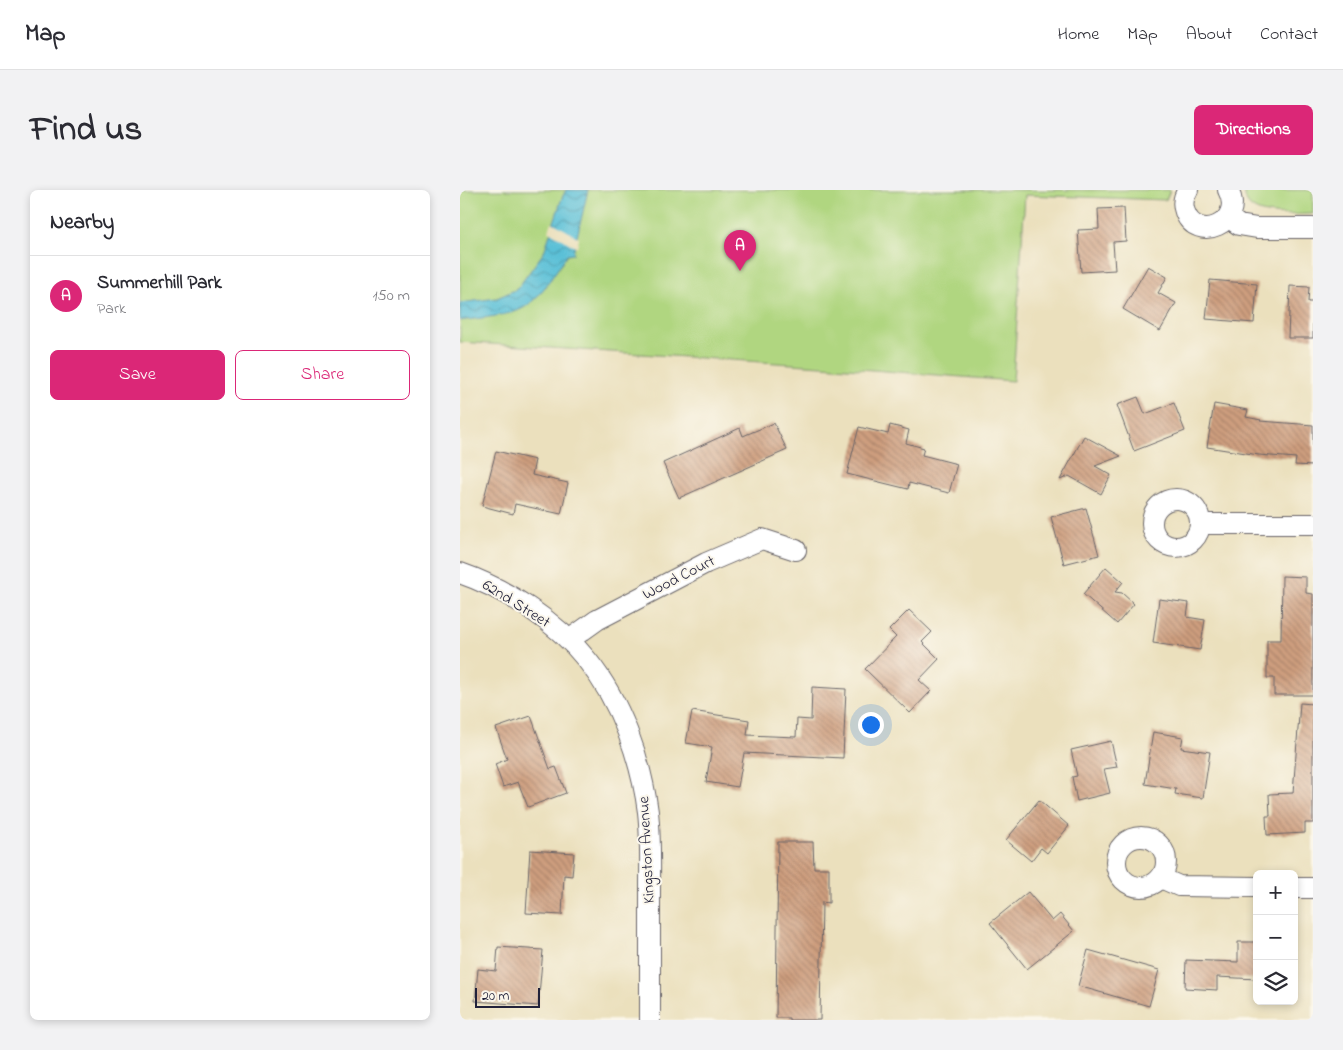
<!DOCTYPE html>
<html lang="en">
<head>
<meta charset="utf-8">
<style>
	:root { --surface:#fff; --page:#f2f2f3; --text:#2b2b33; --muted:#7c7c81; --line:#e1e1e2; --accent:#db2777 }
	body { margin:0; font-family:"Indie Flower",sans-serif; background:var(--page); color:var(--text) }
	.controls { position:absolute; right:15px; bottom:15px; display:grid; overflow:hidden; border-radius:8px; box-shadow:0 2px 8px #0003 }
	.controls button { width:45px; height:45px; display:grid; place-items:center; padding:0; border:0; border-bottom:1px solid var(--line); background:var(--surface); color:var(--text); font:25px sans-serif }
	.scale { position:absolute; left:15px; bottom:12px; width:65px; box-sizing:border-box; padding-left:5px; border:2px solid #22223b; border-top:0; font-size:14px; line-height:18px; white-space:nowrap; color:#22223b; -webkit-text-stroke:4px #fbf7ec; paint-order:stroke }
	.you { position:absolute; left:410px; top:534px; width:18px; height:18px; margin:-12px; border:4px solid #fff; border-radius:50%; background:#1a73e8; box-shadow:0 0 0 8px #1a73e833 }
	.badge { display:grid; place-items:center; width:32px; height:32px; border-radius:50%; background:var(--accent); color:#fff; font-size:16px; font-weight:700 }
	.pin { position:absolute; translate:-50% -41px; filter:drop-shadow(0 1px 2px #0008) }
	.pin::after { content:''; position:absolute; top:26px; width:18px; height:15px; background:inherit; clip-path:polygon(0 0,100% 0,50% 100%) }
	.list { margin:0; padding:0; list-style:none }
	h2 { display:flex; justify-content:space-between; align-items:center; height:65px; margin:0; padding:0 20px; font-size:21px }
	h2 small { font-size:16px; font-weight:400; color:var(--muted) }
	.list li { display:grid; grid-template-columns:32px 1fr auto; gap:15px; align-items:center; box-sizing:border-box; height:80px; padding:0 20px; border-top:1px solid var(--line) }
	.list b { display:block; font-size:19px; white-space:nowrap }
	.list p { margin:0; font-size:16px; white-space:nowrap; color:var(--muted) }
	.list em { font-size:16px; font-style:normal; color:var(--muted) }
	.actions { display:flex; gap:10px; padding:15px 20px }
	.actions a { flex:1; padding:11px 0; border:1px solid var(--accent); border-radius:8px; text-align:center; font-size:18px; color:var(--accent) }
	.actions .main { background:var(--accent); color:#fff }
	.icon { flex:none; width:28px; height:28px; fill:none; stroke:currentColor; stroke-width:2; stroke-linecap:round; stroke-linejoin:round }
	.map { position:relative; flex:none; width:853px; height:830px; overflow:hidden; border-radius:8px }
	header { display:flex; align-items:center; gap:30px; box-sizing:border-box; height:70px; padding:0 25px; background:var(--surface); border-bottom:1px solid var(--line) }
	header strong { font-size:24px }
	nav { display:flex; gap:28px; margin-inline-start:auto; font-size:18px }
	.intro { display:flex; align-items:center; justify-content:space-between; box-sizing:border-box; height:120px; padding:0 30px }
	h1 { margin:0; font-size:35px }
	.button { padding:12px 22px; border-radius:8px; background:var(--accent); color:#fff; font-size:18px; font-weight:700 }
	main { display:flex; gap:30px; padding:0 30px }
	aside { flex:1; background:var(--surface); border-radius:8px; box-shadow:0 2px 8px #0003 }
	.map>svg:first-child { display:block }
	.park { fill:#b0d680; stroke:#697c5e }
	.water { fill:url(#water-waves); stroke:#3e7189 }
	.pier { fill:#ebe0bd }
	.building { fill:url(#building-back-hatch) }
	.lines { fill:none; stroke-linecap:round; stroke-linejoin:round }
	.street-casing { stroke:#686468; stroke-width:22 }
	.street { stroke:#fff; stroke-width:20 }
	.labels { text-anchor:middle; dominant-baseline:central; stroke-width:4; stroke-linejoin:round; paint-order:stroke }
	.street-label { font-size:16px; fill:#22223b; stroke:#fbf7ec }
</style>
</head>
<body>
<header>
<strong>Map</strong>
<nav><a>Home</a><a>Map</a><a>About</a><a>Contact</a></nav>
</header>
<div class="intro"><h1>Find us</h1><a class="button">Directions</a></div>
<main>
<aside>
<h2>Nearby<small></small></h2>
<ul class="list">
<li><span class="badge">A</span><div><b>Summerhill Park</b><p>Park</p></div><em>150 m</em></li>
</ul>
<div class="actions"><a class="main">Save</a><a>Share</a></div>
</aside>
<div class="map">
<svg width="853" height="830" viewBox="0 0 853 830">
	<defs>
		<pattern id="water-waves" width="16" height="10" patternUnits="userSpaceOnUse" patternTransform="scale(1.25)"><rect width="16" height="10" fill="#5ac0d7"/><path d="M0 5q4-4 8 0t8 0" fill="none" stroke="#4a9cb0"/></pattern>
		<pattern id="building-back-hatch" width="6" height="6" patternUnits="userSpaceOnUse" patternTransform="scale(1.25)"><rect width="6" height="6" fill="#ce9e7e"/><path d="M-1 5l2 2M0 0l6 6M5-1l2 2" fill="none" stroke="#a78068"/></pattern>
	</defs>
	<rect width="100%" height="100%" fill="#fbf7ec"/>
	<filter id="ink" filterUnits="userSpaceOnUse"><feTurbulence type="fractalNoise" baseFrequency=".02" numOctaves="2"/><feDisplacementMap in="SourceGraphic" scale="10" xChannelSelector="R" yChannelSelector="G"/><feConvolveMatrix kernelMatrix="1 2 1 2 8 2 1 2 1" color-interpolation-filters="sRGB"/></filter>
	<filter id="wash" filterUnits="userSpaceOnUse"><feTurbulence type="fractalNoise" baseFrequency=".0096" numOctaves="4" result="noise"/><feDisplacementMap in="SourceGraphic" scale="20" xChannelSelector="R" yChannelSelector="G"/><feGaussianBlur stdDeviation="1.12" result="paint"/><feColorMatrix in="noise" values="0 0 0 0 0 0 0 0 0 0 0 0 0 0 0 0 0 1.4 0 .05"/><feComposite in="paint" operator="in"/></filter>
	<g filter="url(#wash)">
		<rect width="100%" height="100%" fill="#ebe0bd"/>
		<path class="park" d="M 0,0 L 710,0 L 706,10 L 565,5 L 553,191 L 362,176 L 0,152 Z
			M 784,0 L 853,0 L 853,24 C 837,24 796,29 787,12 C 785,9 785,3 784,0 Z"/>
		<path class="water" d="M 106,0 L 128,0 L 113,64 L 107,65 C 95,82 82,106 65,117 C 52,126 17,128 0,131 L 0,113 L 37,108 L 57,99 L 84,62 L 102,8 Z"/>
		<path class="pier" d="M 92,32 L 119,48 L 117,58 L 89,41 Z"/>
		<g id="blocks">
			<path class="building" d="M 664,18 L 666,51 L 653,52 L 655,80 L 621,82 L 618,40 L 639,39 L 638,19 Z
				M 688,76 L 707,87 L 698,103 L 716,113 L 700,141 L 663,119 Z
				M 750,90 L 797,94 L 794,133 L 746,129 Z
				M 830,96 L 849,97 L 848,112 L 853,112 L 853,148 L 828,148 Z
				M 678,207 L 685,224 L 714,213 L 725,241 L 674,261 L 657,215 Z
				M 754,214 L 788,220 L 786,227 L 801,230 L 800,231 L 853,235 L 853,276 L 835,275 L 836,268 L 799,265 L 747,257 Z
				M 314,233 L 327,260 L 219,308 L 203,273 L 280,238 L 283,246 Z
				M 430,235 L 449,240 L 446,253 L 464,258 L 462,265 L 497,274 L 489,303 L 449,293 L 448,299 L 387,284 L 399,237 L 428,244 Z
				M 624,246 L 661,266 L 635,276 L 651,285 L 641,304 L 609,286 L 600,290 Z
				M 36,261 L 75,270 L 72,285 L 108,293 L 101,324 L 55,314 L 53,324 L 22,316 Z
				M 626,318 L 639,365 L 604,374 L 591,327 Z
				M 646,377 L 663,392 L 655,402 L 662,403 L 674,414 L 657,434 L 623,404 Z
				M 822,386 L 846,387 L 846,403 L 853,404 L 853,505 L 814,505 L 814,488 L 807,488 L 807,450 L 821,450 Z
				M 699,409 L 729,413 L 727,427 L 745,430 L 740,460 L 693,453 Z
				M 449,420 L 472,442 L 462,452 L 479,469 L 459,490 L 471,501 L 450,523 L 405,479 L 436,447 L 429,440 Z
				M 352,497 L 386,499 L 383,568 L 284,563 L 278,597 L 246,592 L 252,557 L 226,553 L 232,521 L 289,530 L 287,545 L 336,547 L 337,529 L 351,530 Z
				M 840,513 L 853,514 L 853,633 L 845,633 L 845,643 L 807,645 L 806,626 L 810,626 L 809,604 L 833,603 Z
				M 71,526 L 90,579 L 96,577 L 106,603 L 68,617 L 58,592 L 43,597 L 35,574 L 47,569 L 36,538 Z
				M 693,542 L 723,547 L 721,558 L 750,562 L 743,608 L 715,604 L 716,599 L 685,594 Z
				M 651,551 L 657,577 L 644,579 L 650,603 L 617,611 L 612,587 L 617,586 L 611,560 Z
				M 579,610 L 609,636 L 587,663 L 581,658 L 571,671 L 546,650 Z
				M 318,652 L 353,652 L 354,678 L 369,678 L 369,713 L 362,712 L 360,830 L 329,830 L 329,828 L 316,828 Z
				M 70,660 L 114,663 L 112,686 L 104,685 L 102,725 L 66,723 Z
				M 568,702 L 592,731 L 600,724 L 614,741 L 567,779 L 530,733 Z
				M 778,752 L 797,752 L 797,789 L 757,787 L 757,800 L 725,798 L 726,770 L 778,772 Z
				M 38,757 L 83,760 L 78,816 L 15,811 L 18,779 L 36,781 Z
				M 628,760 L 699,780 L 689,816 L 618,796 Z"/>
		</g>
	</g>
	<g filter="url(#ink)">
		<use href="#blocks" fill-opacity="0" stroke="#686468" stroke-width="1"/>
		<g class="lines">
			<g class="street-casing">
				<path id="street" d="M 728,0 C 723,7 722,14 725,22 C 736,54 786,33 768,0
					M 768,27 L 779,35 L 797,38 L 853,38
					M692 333a24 24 0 1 1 48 0a24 24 0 1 1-48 0Z
					M 740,334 L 853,334
					M 0,383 C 46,399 96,431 127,470 C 161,512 181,569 188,622 C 191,648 190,675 190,702 C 190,744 190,787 190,830
					M 109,450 L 137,430 L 246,373 L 302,349 L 336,360
					M656 672a25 25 0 1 1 50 0a25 25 0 1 1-50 0Z
					M 701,688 L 719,696 L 797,697
					M 834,698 L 853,698"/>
			</g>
			<use href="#street" class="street"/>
		</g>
	</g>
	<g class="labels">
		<g class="street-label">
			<text transform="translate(219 388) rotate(-27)">Wood Court</text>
			<text transform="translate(56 414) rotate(32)">62nd Street</text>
			<text transform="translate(187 660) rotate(-93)">Kingston Avenue</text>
		</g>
	</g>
</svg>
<div class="controls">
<button>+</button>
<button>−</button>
<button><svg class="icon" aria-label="layers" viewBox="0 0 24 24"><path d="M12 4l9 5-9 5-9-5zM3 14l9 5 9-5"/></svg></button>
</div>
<div class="scale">20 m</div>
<div class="you"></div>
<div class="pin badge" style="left:280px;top:81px">A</div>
</div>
</main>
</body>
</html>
